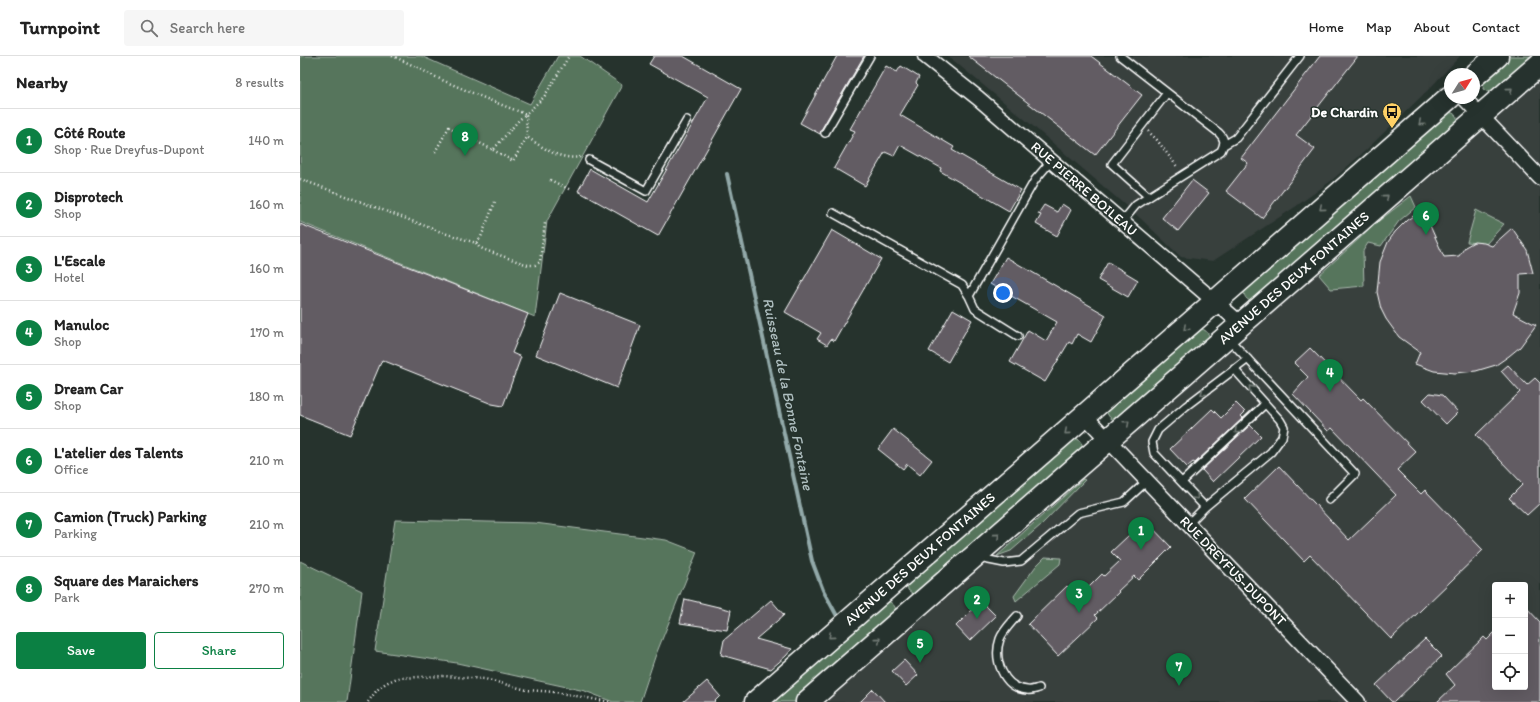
<!DOCTYPE html>
<html lang="en">
<head>
<meta charset="utf-8">
<style>
	:root { --surface:#fff; --page:#f6f6f6; --text:#222; --muted:#767676; --line:#e0e0e0; --accent:#0b8043 }
	body { margin:0; font-family:Itim,sans-serif; background:var(--page); color:var(--text) }
	.controls { position:absolute; right:12px; bottom:12px; display:grid; overflow:hidden; border-radius:4px; box-shadow:0 4px 16px #0002 }
	.controls button { width:36px; height:36px; display:grid; place-items:center; padding:0; border:0; border-bottom:1px solid var(--line); background:var(--surface); color:var(--text); font:20px sans-serif }
	.compass { position:absolute; left:1144px; top:12px; width:36px; height:36px; border-radius:50%; background:var(--surface); box-shadow:0 4px 16px #0002; rotate:53deg }
	.you { position:absolute; left:703px; top:237px; width:14px; height:14px; margin:-10px; border:3px solid #fff; border-radius:50%; background:#1a73e8; box-shadow:0 0 0 6px #1a73e833 }
	.badge { display:grid; place-items:center; width:26px; height:26px; border-radius:50%; background:var(--accent); color:#fff; font-size:13px; font-weight:700 }
	.pin { position:absolute; translate:-50% -33px; filter:drop-shadow(0 1px 2px #0008) }
	.pin::after { content:''; position:absolute; top:21px; width:14px; height:12px; background:inherit; clip-path:polygon(0 0,100% 0,50% 100%) }
	.list { margin:0; padding:0; list-style:none }
	h2 { display:flex; justify-content:space-between; align-items:center; height:52px; margin:0; padding:0 16px; font-size:17px }
	h2 small { font-size:13px; font-weight:400; color:var(--muted) }
	.list li { display:grid; grid-template-columns:26px 1fr auto; gap:12px; align-items:center; box-sizing:border-box; height:64px; padding:0 16px; border-top:1px solid var(--line) }
	.list b { display:block; font-size:15px; white-space:nowrap }
	.list p { margin:0; font-size:13px; white-space:nowrap; color:var(--muted) }
	.list em { font-size:13px; font-style:normal; color:var(--muted) }
	.actions { display:flex; gap:8px; padding:12px 16px }
	.actions a { flex:1; padding:9px 0; border:1px solid var(--accent); border-radius:4px; text-align:center; font-size:14px; color:var(--accent) }
	.actions .main { background:var(--accent); color:#fff }
	.icon { flex:none; width:22px; height:22px; fill:none; stroke:currentColor; stroke-width:2; stroke-linecap:round; stroke-linejoin:round }
	.map { position:relative; flex:none; width:1240px; height:646px; overflow:hidden }
	header { display:flex; align-items:center; gap:24px; box-sizing:border-box; height:56px; padding:0 20px; background:var(--surface); border-bottom:1px solid var(--line) }
	header strong { font-size:19px }
	nav { display:flex; gap:22px; margin-inline-start:auto; font-size:14px }
	.search { width:280px; height:36px; background:var(--page); display:flex; align-items:center; gap:10px; box-sizing:border-box; padding:0 14px; border-radius:4px; color:var(--muted); font-size:15px }
	main { display:flex }
	aside { flex:1; background:var(--surface) }
	.map>svg:first-child { display:block }
	.built { fill:#383f3e; fill-rule:evenodd }
	.green { fill:#56745c; stroke:#aabaae }
	.lines { fill:none; stroke-linecap:round; stroke-linejoin:round }
	.stream { stroke:#92a9a9; stroke-width:4 }
	.building { fill:#625b64; stroke:#fff }
	.lane-casing { stroke:#fff; stroke-width:10 }
	.street-casing { stroke:#fff; stroke-width:17 }
	.primary-casing { stroke:#fff; stroke-width:25 }
	.path { stroke:#fff; stroke-width:2.5; stroke-dasharray:1 3; stroke-linecap:butt }
	.lane { stroke:#26332d; stroke-width:7 }
	.street { stroke:#26332d; stroke-width:14 }
	.primary { stroke:#26332d; stroke-width:22 }
	.oneway { stroke:#727a76 }
	.labels { text-anchor:middle; dominant-baseline:central; stroke-width:3; stroke-linejoin:round; paint-order:stroke }
	.poi-label { font-size:14px; font-weight:bold; fill:#fff; stroke:#26332d; text-anchor:end }
	.street-label { font-size:14px; fill:#fff; stroke:#26332d }
	.water-label { font-size:15px; font-style:italic; fill:#aebebf; stroke:#26332d }
</style>
</head>
<body>
<header>
<strong>Turnpoint</strong>
<div class="search"><svg class="icon" aria-label="search" viewBox="0 0 24 24"><circle cx="10" cy="10" r="6"/><path d="M15 15l6 6"/></svg>Search here</div>
<nav><a>Home</a><a>Map</a><a>About</a><a>Contact</a></nav>
</header>
<main>
<aside>
<h2>Nearby<small>8 results</small></h2>
<ul class="list">
<li><span class="badge">1</span><div><b>Côté Route</b><p>Shop · Rue Dreyfus-Dupont</p></div><em>140 m</em></li>
<li><span class="badge">2</span><div><b>Disprotech</b><p>Shop</p></div><em>160 m</em></li>
<li><span class="badge">3</span><div><b>L'Escale</b><p>Hotel</p></div><em>160 m</em></li>
<li><span class="badge">4</span><div><b>Manuloc</b><p>Shop</p></div><em>170 m</em></li>
<li><span class="badge">5</span><div><b>Dream Car</b><p>Shop</p></div><em>180 m</em></li>
<li><span class="badge">6</span><div><b>L'atelier des Talents</b><p>Office</p></div><em>210 m</em></li>
<li><span class="badge">7</span><div><b>Camion (Truck) Parking</b><p>Parking</p></div><em>210 m</em></li>
<li><span class="badge">8</span><div><b>Square des Maraichers</b><p>Park</p></div><em>270 m</em></li>
</ul>
<div class="actions"><a class="main">Save</a><a>Share</a></div>
</aside>
<div class="map">
<svg width="1240" height="646" viewBox="0 0 1240 646">
	<rect width="100%" height="100%" fill="#26332d"/>
	<filter id="ink" filterUnits="userSpaceOnUse"><feTurbulence type="fractalNoise" baseFrequency=".025" numOctaves="2"/><feDisplacementMap in="SourceGraphic" scale="8" xChannelSelector="R" yChannelSelector="G"/><feConvolveMatrix kernelMatrix="1 2 1 2 8 2 1 2 1" color-interpolation-filters="sRGB"/></filter>
	<g filter="url(#ink)">
		<path class="built" d="M 648,0 L 1160,0 L 1131,31 L 1065,95 L 1031,125 L 995,151 L 913,205 L 881,201 L 839,161 L 734,71 Z
			M 1240,8 L 1240,646 L 507,646 ZM 1195,529 L 1225,529 L 1225,631 L 1195,631 Z"/>
		<path class="green" d="M 0,0 L 121,0 L 230,48 L 258,0 L 280,0 L 322,29 L 247,165 L 235,261 L 0,166 Z
			M 1206,0 L 1238,0 L 1193,38 L 1188,36 L 1183,33 L 1184,25 Z
			M 1148,56 C 1156,57 1156,60 1159,66 L 955,246 C 946,245 943,240 944,232 Z
			M 1111,140 L 1116,151 L 1099,165 L 1081,190 L 1068,187 L 1063,195 L 1064,230 L 1031,233 L 1019,219 L 1080,164 Z
			M 1176,154 L 1204,168 L 1186,188 L 1167,186 Z
			M 899,272 C 906,274 908,276 910,282 L 818,365 C 810,363 808,361 806,353 Z
			M 772,382 L 778,383 L 782,388 L 783,395 L 618,539 L 613,538 L 608,534 L 607,525 Z
			M 783,423 L 785,424 L 741,469 L 711,495 L 697,500 Z
			M 95,464 L 235,467 L 366,484 L 397,496 L 355,601 L 340,646 L 313,646 L 285,635 L 157,607 L 75,595 Z
			M 745,501 L 761,502 L 760,508 L 716,545 L 714,540 L 736,510 Z
			M 0,505 L 62,535 L 47,646 L 0,646 Z
			M 588,545 C 594,548 596,551 596,557 L 497,646 L 467,646 Z"/>
		<g class="lines">
			<path class="stream" d="M 427,118 L 512,505 L 523,534 L 537,560"/>
		</g>
		<path class="building" d="M 354,0 L 383,0 L 441,33 L 358,180 L 278,135 L 290,113 L 348,146 L 408,41 L 349,8 Z
			M 537,0 L 564,0 L 521,74 L 520,78 L 500,67 Z
			M 668,0 L 791,0 L 842,39 L 795,99 Z
			M 1020,0 L 1058,0 L 996,79 L 1015,93 L 962,162 L 926,135 L 948,107 L 941,102 Z
			M 586,10 L 597,16 L 601,10 L 619,21 L 616,27 L 618,29 L 600,59 L 654,91 L 652,94 L 721,134 L 709,155 L 640,115 L 641,112 L 600,89 L 594,100 L 585,96 L 565,130 L 534,112 L 555,75 L 550,73 Z
			M 892,124 L 909,137 L 878,175 L 862,162 Z
			M 762,148 L 771,154 L 757,180 L 736,168 L 741,159 L 738,158 L 744,149 L 757,156 Z
			M 1123,154 L 1144,201 L 1159,200 L 1165,191 L 1174,186 L 1184,187 L 1192,190 L 1212,172 L 1227,194 L 1233,217 L 1220,218 L 1220,237 L 1213,257 L 1236,269 L 1220,291 L 1209,300 L 1196,309 L 1176,315 L 1155,317 L 1134,315 L 1115,308 L 1120,296 L 1099,281 L 1086,263 L 1081,253 L 1077,236 L 1080,206 L 1088,186 L 1095,176 L 1107,164 Z
			M 0,168 L 228,258 L 212,297 L 221,301 L 203,350 L 192,348 L 82,304 L 50,379 L 0,359 Z
			M 532,174 L 581,203 L 534,285 L 531,283 L 527,289 L 517,283 L 521,277 L 485,256 Z
			M 706,201 L 806,259 L 791,286 L 777,278 L 772,288 L 769,286 L 745,326 L 710,306 L 728,274 L 746,285 L 757,266 L 690,228 Z
			M 808,206 L 838,224 L 828,241 L 798,224 Z
			M 260,237 L 340,269 L 317,332 L 236,299 Z
			M 653,253 L 672,264 L 648,306 L 629,295 Z
			M 1010,292 L 1061,344 L 1063,342 L 1116,396 L 1097,414 L 1121,438 L 1125,434 L 1183,494 L 1091,583 L 1010,499 L 1004,505 L 945,443 L 979,410 L 1049,484 L 1096,439 L 1032,372 L 1028,375 L 993,338 L 1008,321 L 994,307 Z
			M 1208,309 L 1227,329 L 1235,322 L 1240,327 L 1240,447 L 1227,459 L 1209,442 L 1223,428 L 1176,379 L 1220,336 L 1201,315 Z
			M 1130,337 L 1142,339 L 1158,356 L 1146,368 L 1123,344 Z
			M 936,347 L 945,356 L 941,360 L 943,362 L 895,407 L 893,406 L 887,411 L 870,393 L 912,353 L 921,362 Z
			M 950,369 L 961,380 L 913,426 L 902,414 Z
			M 593,373 L 632,404 L 620,419 L 607,408 L 603,413 L 578,393 Z
			M 845,464 L 871,491 L 838,524 L 834,520 L 818,535 L 819,536 L 795,559 L 798,562 L 758,600 L 728,568 L 767,530 L 774,537 L 782,529 L 786,534 L 802,518 L 804,520 L 820,505 L 811,496 Z
			M 385,543 L 431,554 L 427,574 L 380,567 Z
			M 471,544 L 484,559 L 456,583 L 492,593 L 486,600 L 471,613 L 421,599 L 424,584 Z
			M 681,545 L 696,560 L 670,585 L 656,570 Z
			M 1225,550 L 1240,566 L 1240,646 L 1137,646 L 1155,629 L 1146,618 L 1184,581 L 1187,584 L 1195,576 L 1195,631 L 1225,631 Z
			M 1125,583 L 1142,600 L 1094,646 L 1092,646 L 1076,629 Z
			M 604,604 L 618,619 L 606,630 L 592,615 Z
			M 407,625 L 420,640 L 414,646 L 383,646 Z
			M 573,633 L 585,646 L 560,646 Z"/>
		<g class="lines">
			<g class="lane-casing">
				<path id="lane" d="M 820,0 L 919,77 C 925,83 925,87 921,95 L 836,149 L 822,166
					M 525,77 L 570,0
					M 924,89 L 936,82 L 1000,0
					M 289,104 L 346,135 L 387,64
					M 849,141 L 812,108 L 867,37
					M 533,157 L 662,229 L 669,240 L 735,124 L 751,105
					M 669,240 L 675,253 L 718,280
					M 928,282 L 1055,418 L 1029,444
					M 882,426 L 965,348
					M 905,451 L 854,397 L 852,386 L 858,374 L 886,350 L 948,303
					M 888,468 L 905,451 L 971,396 L 982,381 L 984,371 L 980,364 L 934,313
					M 679,502 L 704,507 L 721,505 L 778,457 L 824,446 L 847,425
					M 717,560 C 711,567 703,575 700,583 C 693,603 703,632 727,634 C 731,635 735,633 739,632"/>
			</g>
			<g class="street-casing">
				<path id="street" d="M 625,0 L 678,42 L 941,268
					M 1164,42 L 1240,122
					M 785,360 L 1058,646"/>
			</g>
			<g class="primary-casing">
				<path id="primary" d="M 1174,20 L 1197,0
					M 456,646 L 1150,41
					M 507,646 L 1240,8"/>
			</g>
			<path class="path" d="M 92,0 C 110,7 125,16 142,24 C 170,36 198,48 226,58 L 244,41 L 269,0
				M 848,75 L 857,84 L 878,112
				M 193,94 L 213,105 L 227,81 C 245,93 259,104 281,101
				M 135,96 L 149,71 L 193,94 L 219,64 L 226,58 L 227,81
				M 0,123 L 144,177 L 176,187 L 181,181 L 195,146
				M 250,124 L 271,134
				M 176,187 L 179,191 L 185,194 L 228,209 L 235,209 L 240,206 L 245,167
				M 68,646 L 77,634 L 86,627 L 97,622 L 144,620 L 185,623 L 227,634 L 255,636 L 309,646"/>
			<use href="#lane" class="lane"/>
			<use href="#street" class="street"/>
			<use href="#primary" class="primary"/>
		</g>
		<defs><path id="oneway-chevron" d="M-2-3.5L2.5 0L-2 3.5" fill="none" stroke-width="1.6" stroke-linecap="round" stroke-linejoin="round"/></defs>
		<g class="oneway">
			<use href="#oneway-chevron" transform="translate(1210 34) rotate(-41)"/>
			<use href="#oneway-chevron" transform="translate(1121 67) rotate(139)"/>
			<use href="#oneway-chevron" transform="translate(1086 141) rotate(-41)"/>
			<use href="#oneway-chevron" transform="translate(1022 152) rotate(139)"/>
			<use href="#oneway-chevron" transform="translate(886 272) rotate(138)"/>
			<use href="#oneway-chevron" transform="translate(951 332) rotate(-132)"/>
			<use href="#oneway-chevron" transform="translate(903 337) rotate(142)"/>
			<use href="#oneway-chevron" transform="translate(827 367) rotate(-41)"/>
			<use href="#oneway-chevron" transform="translate(937 375) rotate(137)"/>
			<use href="#oneway-chevron" transform="translate(767 376) rotate(139)"/>
			<use href="#oneway-chevron" transform="translate(896 441) rotate(46)"/>
			<use href="#oneway-chevron" transform="translate(697 480) rotate(-41)"/>
			<use href="#oneway-chevron" transform="translate(531 580) rotate(139)"/>
			<use href="#oneway-chevron" transform="translate(578 584) rotate(-41)"/>
		</g>
	</g>
	<defs>
		<g id="bus-pin" transform="scale(1)"><path d="M0 17L-7.5 6A9.5 9.5 0 1 1 7.5 6Z" fill="#ffd166" stroke="#26332d"/><path d="M-5-6H5V4H4V6H2V4H-2V6H-4V4H-5ZM-3.5-4V0h7V-4ZM-3.5 1.2v1.5H-2V1.2ZM2 1.2v1.5H3.5V1.2Z" fill="#111"/></g>
	</defs>
	<g fill-rule="evenodd">
		<use href="#bus-pin" x="1092" y="56"/>
	</g>
	<g class="labels">
		<g class="poi-label">
			<text x="1078" y="56">De Chardin</text>
		</g>
		<g class="street-label">
			<text transform="translate(784 133) rotate(41)">RUE PIERRE BOILEAU</text>
			<text transform="translate(994 222) rotate(-41)">AVENUE DES DEUX FONTAINES</text>
			<text transform="translate(620 503) rotate(-41)">AVENUE DES DEUX FONTAINES</text>
			<text transform="translate(933 515) rotate(46)">RUE DREYFUS-DUPONT</text>
		</g>
		<g class="water-label">
			<text transform="translate(488 338) rotate(78)">Ruisseau de la Bonne Fontaine</text>
		</g>
	</g>
</svg>
<div class="controls">
<button>+</button>
<button>−</button>
<button><svg class="icon" aria-label="locate" viewBox="0 0 24 24"><circle cx="12" cy="12" r="6"/><path d="M12 2v4M12 18v4M2 12h4M18 12h4"/></svg></button>
</div>
<svg class="compass" viewBox="-18 -18 36 36"><path d="M0-13l5 13h-10z" fill="#e53935"/><path d="M0 13l5-13h-10z" fill="#767676"/></svg>
<div class="you"></div>
<div class="pin badge" style="left:841px;top:494px">1</div>
<div class="pin badge" style="left:677px;top:563px">2</div>
<div class="pin badge" style="left:779px;top:557px">3</div>
<div class="pin badge" style="left:1030px;top:336px">4</div>
<div class="pin badge" style="left:620px;top:607px">5</div>
<div class="pin badge" style="left:1126px;top:179px">6</div>
<div class="pin badge" style="left:879px;top:630px">7</div>
<div class="pin badge" style="left:165px;top:100px">8</div>
</div>
</main>
</body>
</html>
